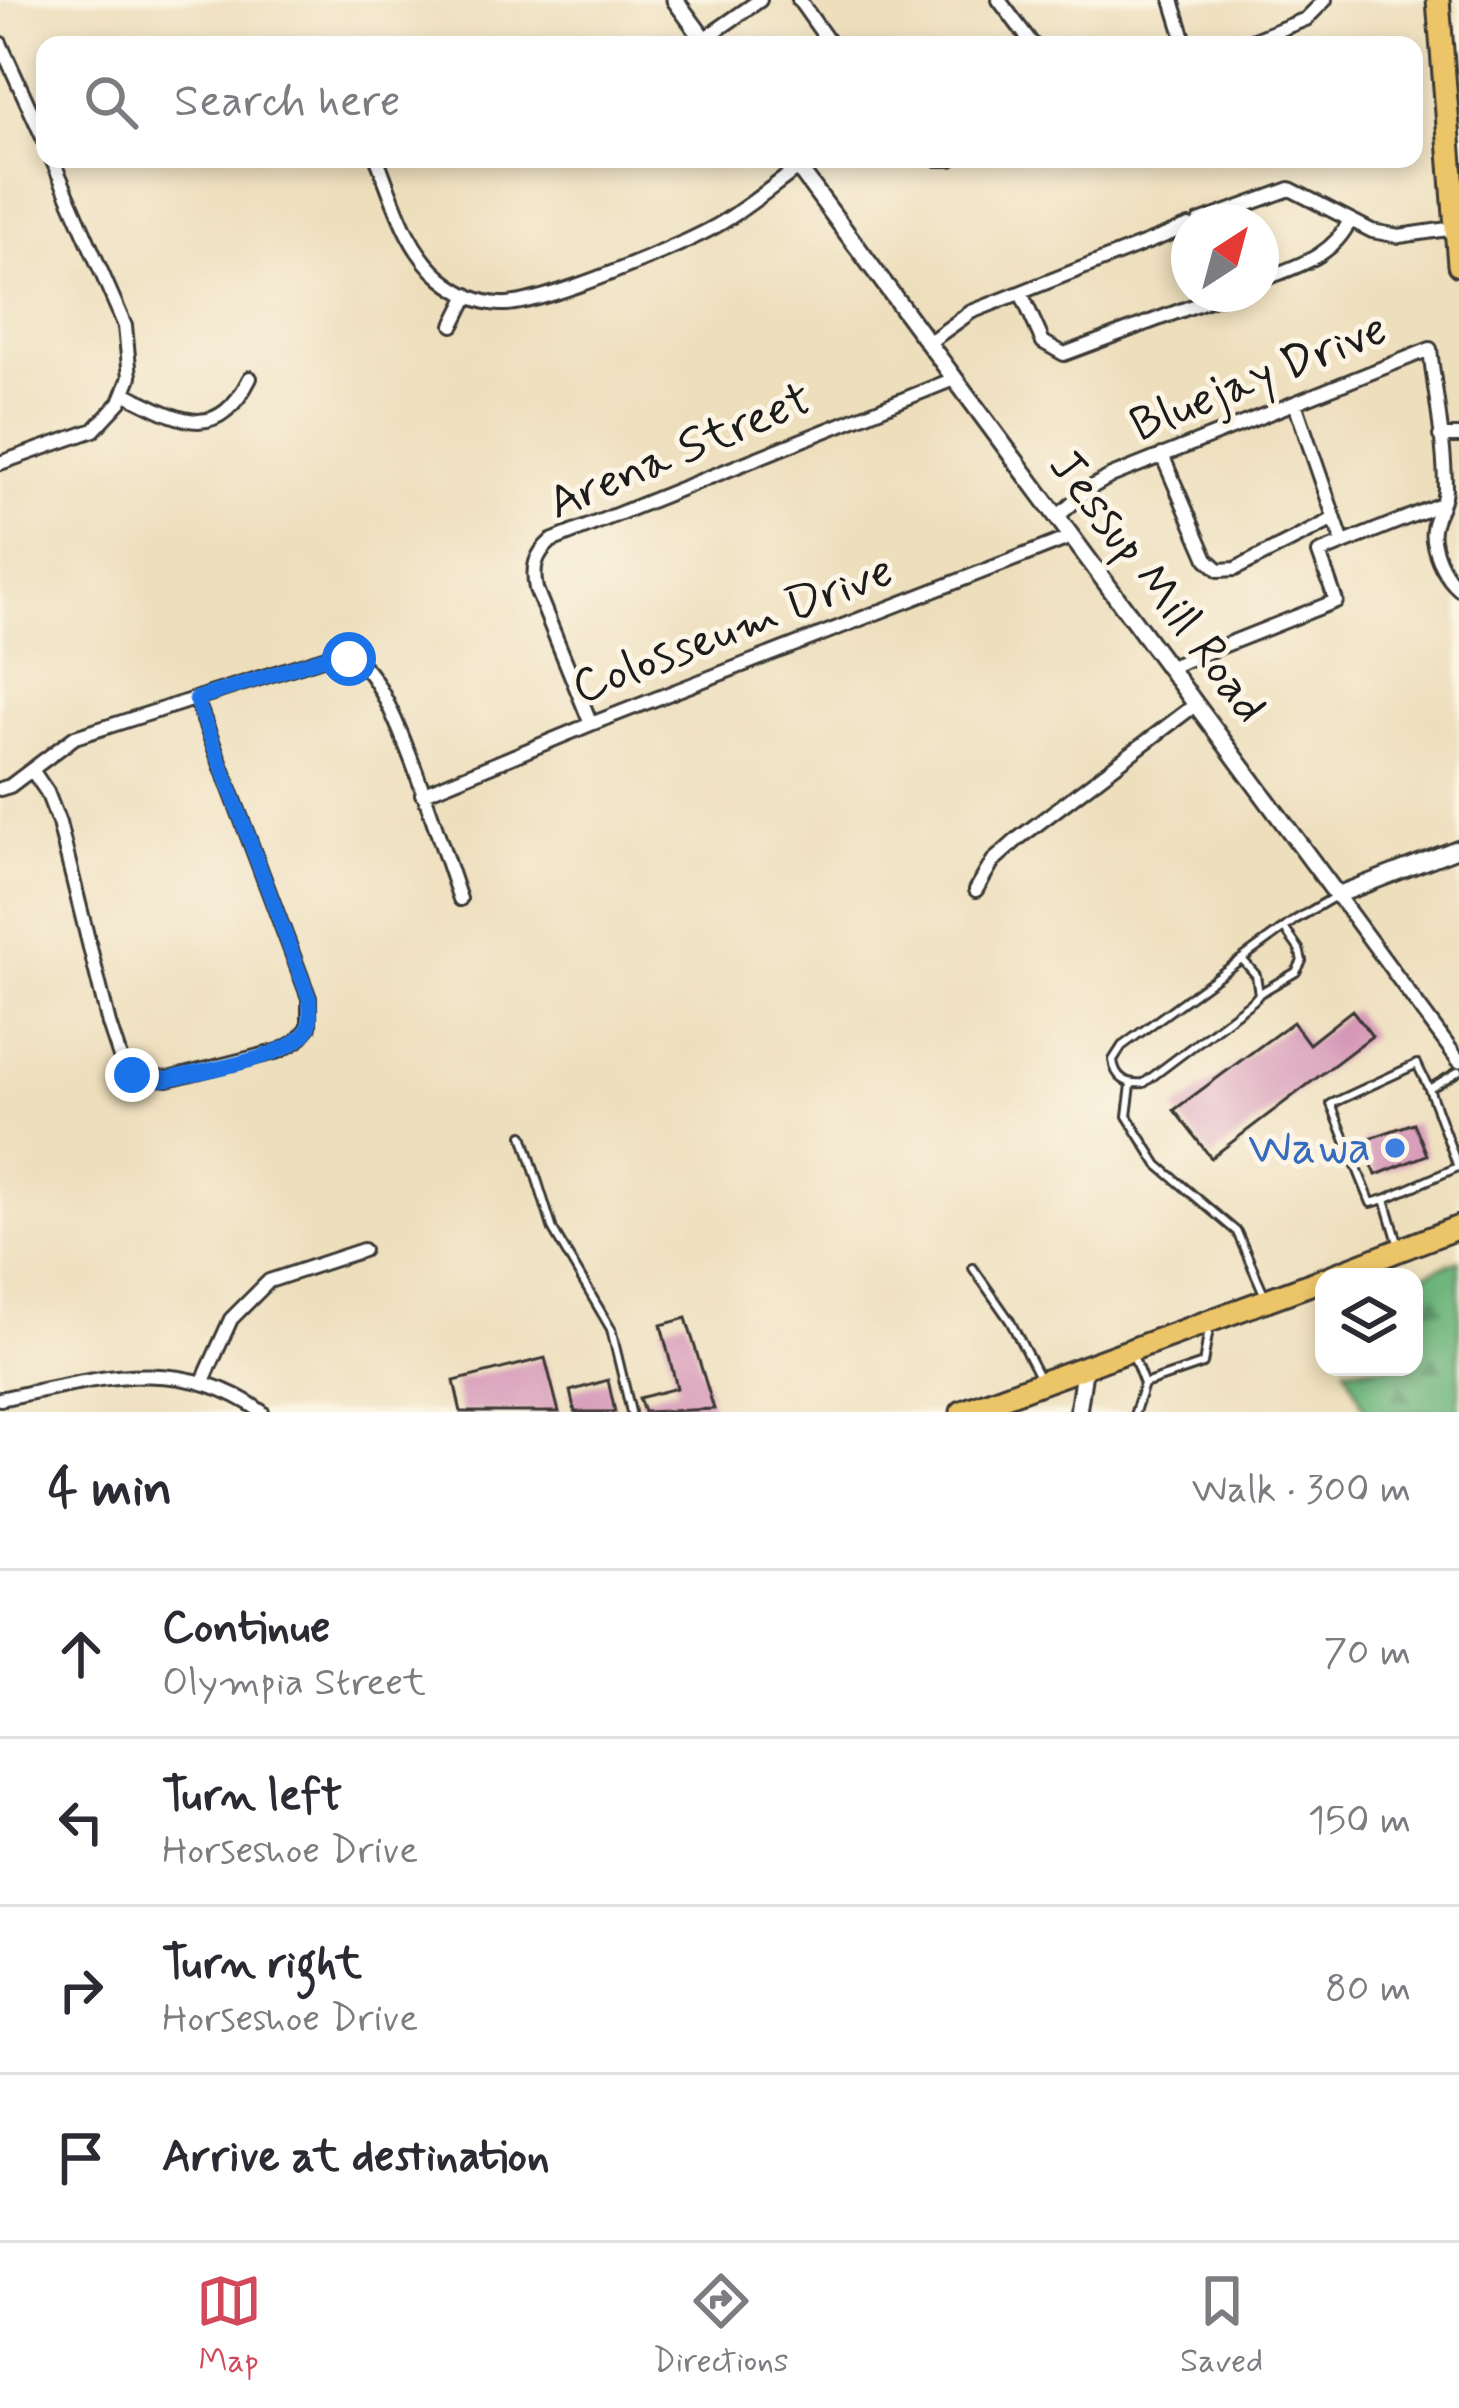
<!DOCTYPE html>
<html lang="en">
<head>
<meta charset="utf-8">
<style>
	:root { --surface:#fff; --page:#f7f7f7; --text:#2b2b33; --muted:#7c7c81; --line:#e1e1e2; --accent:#d1495b }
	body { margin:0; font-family:Mynerve,sans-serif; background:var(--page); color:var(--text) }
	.controls { position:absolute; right:36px; bottom:36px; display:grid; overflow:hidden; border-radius:24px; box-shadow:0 6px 18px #0003 }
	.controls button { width:108px; height:108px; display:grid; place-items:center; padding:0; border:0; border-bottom:3px solid var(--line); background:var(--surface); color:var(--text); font:60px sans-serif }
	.compass { position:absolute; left:1171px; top:204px; width:108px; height:108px; border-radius:50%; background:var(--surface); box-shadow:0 6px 18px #0003; rotate:36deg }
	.stop { position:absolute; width:36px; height:36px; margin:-27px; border:9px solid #1a73e8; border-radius:50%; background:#fff }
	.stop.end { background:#1a73e8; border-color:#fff; box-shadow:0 3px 12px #0008 }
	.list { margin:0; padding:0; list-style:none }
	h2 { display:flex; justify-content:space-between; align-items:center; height:156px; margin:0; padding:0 48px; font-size:51px }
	h2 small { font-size:39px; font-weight:400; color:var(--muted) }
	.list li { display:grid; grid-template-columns:78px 1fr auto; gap:36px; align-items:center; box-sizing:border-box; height:168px; padding:0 48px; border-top:3px solid var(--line) }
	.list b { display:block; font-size:45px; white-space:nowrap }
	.list p { margin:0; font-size:39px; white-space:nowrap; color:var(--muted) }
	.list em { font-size:39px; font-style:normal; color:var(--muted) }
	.icon { flex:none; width:66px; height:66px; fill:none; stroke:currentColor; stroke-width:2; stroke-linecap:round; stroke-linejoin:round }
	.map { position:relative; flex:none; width:1459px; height:1412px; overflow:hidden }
	.search { position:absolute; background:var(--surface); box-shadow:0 6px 18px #0003; left:36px; right:36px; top:36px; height:132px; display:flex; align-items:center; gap:30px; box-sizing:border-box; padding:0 42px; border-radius:24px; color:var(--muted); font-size:45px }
	.sheet { height:828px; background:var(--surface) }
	nav { display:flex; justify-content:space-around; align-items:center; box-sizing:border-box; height:168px; border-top:3px solid var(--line); background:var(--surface); font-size:33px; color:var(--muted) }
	nav a { display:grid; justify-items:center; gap:6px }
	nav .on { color:var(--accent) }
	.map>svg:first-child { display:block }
	.forest { fill:url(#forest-firs); stroke:#45694c; stroke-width:3 }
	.building { fill:#d28fb3 }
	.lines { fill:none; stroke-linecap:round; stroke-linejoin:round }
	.service-casing { stroke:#3b3934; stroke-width:12 }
	.minor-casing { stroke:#3b3934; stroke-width:18 }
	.tertiary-casing { stroke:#3b3934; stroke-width:21 }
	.primary-casing { stroke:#3b3934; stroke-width:27 }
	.service { stroke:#fff; stroke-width:6 }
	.minor { stroke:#fff; stroke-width:12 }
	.tertiary { stroke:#fff; stroke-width:15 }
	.primary { stroke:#edc569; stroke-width:21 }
	.route { stroke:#1a73e8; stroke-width:15 }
	.shop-dot { fill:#3f7fe0; stroke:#fcf5e5; stroke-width:4.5 }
	.labels { text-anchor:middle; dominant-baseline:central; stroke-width:10; stroke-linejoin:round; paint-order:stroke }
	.street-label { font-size:48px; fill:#1c1c1c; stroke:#fcf5e5 }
	.shop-label { font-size:48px; fill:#366cbe; stroke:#fcf5e5; text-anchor:end }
</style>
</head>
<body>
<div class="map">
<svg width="1459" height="1412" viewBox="0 0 1459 1412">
	<defs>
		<pattern id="forest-firs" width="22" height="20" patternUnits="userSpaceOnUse" patternTransform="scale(3)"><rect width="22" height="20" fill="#6eb67d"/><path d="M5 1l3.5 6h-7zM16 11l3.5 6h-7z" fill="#5a9366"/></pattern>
	</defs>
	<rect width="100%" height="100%" fill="#fcf5e5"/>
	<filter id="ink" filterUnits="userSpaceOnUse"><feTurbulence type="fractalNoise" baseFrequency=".00833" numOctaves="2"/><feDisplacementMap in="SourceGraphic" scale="24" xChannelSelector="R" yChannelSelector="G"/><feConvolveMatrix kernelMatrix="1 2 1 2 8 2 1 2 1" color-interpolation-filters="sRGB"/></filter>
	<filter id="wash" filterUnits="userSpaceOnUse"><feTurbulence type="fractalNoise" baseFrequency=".004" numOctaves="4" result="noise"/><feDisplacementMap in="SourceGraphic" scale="48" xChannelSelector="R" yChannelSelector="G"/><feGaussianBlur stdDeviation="2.7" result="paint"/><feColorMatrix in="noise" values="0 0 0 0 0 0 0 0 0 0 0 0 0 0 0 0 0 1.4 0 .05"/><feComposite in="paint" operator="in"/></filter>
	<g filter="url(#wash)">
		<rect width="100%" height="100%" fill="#eddebc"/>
		<path class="forest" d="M 1459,1260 L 1459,1412 L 1366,1412 L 1345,1367 L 1414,1367 L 1414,1278 Z"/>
		<g id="blocks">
			<path class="building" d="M 1352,1010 L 1372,1036 L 1211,1158 L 1174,1110 L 1293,1022 L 1309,1044 Z
				M 1414,1123 L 1427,1155 L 1376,1175 L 1362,1141 Z
				M 686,1318 L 714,1409 L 644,1412 L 639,1398 L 677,1388 L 661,1325 Z
				M 545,1358 L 559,1412 L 461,1412 L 454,1381 Z
				M 608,1380 L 615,1412 L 575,1412 L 570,1391 Z"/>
		</g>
	</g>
	<g filter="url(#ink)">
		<use href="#blocks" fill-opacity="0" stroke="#3b3934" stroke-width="3"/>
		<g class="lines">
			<g class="service-casing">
				<path id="service" d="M 1242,959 L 1256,975 L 1259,994 L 1254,1000 L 1144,1083 C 1127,1085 1115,1078 1113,1060 L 1122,1046 L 1295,920 L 1334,897
					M 1260,993 L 1296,972 L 1302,961 L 1299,949 L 1284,928
					M 1131,1085 L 1127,1116 L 1158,1165 L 1237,1232 L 1265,1296
					M 523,1135 L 553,1230 L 611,1329 L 631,1412
					M 1385,1199 L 1371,1203 L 1331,1104 L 1417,1064 L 1429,1089
					M 1399,1246 L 1385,1199 L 1458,1167 L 1429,1089 L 1459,1071
					M 973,1268 L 1010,1321 L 1040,1379
					M 1132,1353 L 1144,1384 L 1135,1412
					M 1144,1384 L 1203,1364 L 1209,1329"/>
			</g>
			<g class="minor-casing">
				<path id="minor" d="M 799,0 L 831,45
					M 999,0 L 1033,45
					M 1172,0 L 1186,45
					M 704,39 L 760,0
					M 0,43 L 45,142
					M 1241,45 L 1306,19 L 1325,0
					M 377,159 C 394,201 406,249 442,279 C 458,292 479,303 500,304 C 538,307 688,244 723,222 C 749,206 773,186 798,168
					M 937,159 L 951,159
					M 1199,222 L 1290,189 L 1372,231 L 1399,236 L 1455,228
					M 1261,280 C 1297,266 1333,257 1350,220
					M 1021,293 L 1043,342 L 1064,354 L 1225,294
					M 453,325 L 468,295
					M 928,343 L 971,312 L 1189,226
					M 124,393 C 178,419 216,446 250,378
					M 1295,403 L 1343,543
					M 1440,436 L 1459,436
					M 1162,455 L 1207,559 L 1219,570 L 1235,569 L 1334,519
					M 0,463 L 94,430 L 120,402 L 130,377 L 125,326 L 52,159
					M 1057,517 L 1090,488 L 1111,476 L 1430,349 C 1435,394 1445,443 1445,489 C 1444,509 1430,519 1433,540 C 1436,558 1445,577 1459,589
					M 1167,668 L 1336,601 L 1319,553 L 1441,504
					M 591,724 L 536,589 C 532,568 535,555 551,541 L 954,379
					M 32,770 L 47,792 L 59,823 L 109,1024 L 121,1060 L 132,1075 L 168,1079 L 279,1051 L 297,1041 L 309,1027 L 309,998 L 196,699
					M 0,789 L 10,786 L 75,737 L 329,656 C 342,658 355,659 364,667 C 394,692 444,854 460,899
					M 422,794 L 591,724 L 1071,537
					M 976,890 L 993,861 L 1019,838 L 1195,705
					M 1337,895 L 1459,1061
					M 203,1381 L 231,1319 L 269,1281 L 363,1250
					M 0,1399 C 92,1380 179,1352 262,1412"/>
			</g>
			<g class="tertiary-casing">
				<path id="tertiary" d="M 675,0 L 708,45
					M 792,159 L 1337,895 L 1459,848
					M 1078,1412 L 1085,1365"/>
			</g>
			<g class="primary-casing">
				<path id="primary" d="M 1438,0 L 1459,265
					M 1329,1277 L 1459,1227
					M 962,1412 L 1324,1279"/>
			</g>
			<use href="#service" class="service"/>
			<use href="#minor" class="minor"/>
			<use href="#tertiary" class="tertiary"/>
			<use href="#primary" class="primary"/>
		</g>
	</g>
	<g class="lines" filter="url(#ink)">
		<path class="route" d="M 132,1075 L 149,1080 L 168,1079 C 199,1071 296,1058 309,1027 C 312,1019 310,1007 309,998 L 196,699 L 329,656 L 349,659"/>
	</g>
	<circle class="shop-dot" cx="1395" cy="1148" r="12"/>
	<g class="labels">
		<g class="street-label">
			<text transform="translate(1259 378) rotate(-22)">Bluejay Drive</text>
			<text transform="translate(680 452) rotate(-23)">Arena Street</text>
			<text transform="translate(1157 587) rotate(53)">Jessup Mill Road</text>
			<text transform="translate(733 630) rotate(-21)">Colosseum Drive</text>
		</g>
		<g class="shop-label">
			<text x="1371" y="1148">Wawa</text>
		</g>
	</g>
</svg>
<div class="controls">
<button><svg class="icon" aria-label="layers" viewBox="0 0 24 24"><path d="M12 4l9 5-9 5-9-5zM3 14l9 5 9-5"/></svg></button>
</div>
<svg class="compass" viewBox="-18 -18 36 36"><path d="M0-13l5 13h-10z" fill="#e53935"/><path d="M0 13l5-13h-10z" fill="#7c7c81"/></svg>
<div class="stop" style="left:349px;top:659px"></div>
<div class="stop end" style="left:132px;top:1075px"></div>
<div class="search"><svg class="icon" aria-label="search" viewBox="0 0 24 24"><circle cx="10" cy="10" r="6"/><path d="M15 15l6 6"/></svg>Search here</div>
</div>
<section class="sheet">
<h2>4 min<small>Walk · 300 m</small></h2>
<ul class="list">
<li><svg class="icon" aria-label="ahead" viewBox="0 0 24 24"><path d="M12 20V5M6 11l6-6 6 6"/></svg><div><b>Continue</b><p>Olympia Street</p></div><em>70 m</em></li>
<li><svg class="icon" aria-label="left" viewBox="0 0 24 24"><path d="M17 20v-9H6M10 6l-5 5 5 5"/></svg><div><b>Turn left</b><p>Horseshoe Drive</p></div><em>150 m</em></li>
<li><svg class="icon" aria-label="right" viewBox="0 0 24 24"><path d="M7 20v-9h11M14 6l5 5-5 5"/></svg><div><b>Turn right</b><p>Horseshoe Drive</p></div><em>80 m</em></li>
<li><svg class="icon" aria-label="arrive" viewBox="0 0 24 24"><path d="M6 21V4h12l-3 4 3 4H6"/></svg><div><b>Arrive at destination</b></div></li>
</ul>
</section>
<nav>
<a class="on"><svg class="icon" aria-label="map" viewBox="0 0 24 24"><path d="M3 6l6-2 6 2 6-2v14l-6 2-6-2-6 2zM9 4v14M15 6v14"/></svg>Map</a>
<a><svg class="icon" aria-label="directions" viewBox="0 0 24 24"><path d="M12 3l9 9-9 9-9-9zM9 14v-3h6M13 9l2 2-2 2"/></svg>Directions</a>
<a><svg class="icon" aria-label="saved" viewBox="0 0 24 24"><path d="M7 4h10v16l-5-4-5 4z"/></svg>Saved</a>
</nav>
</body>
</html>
